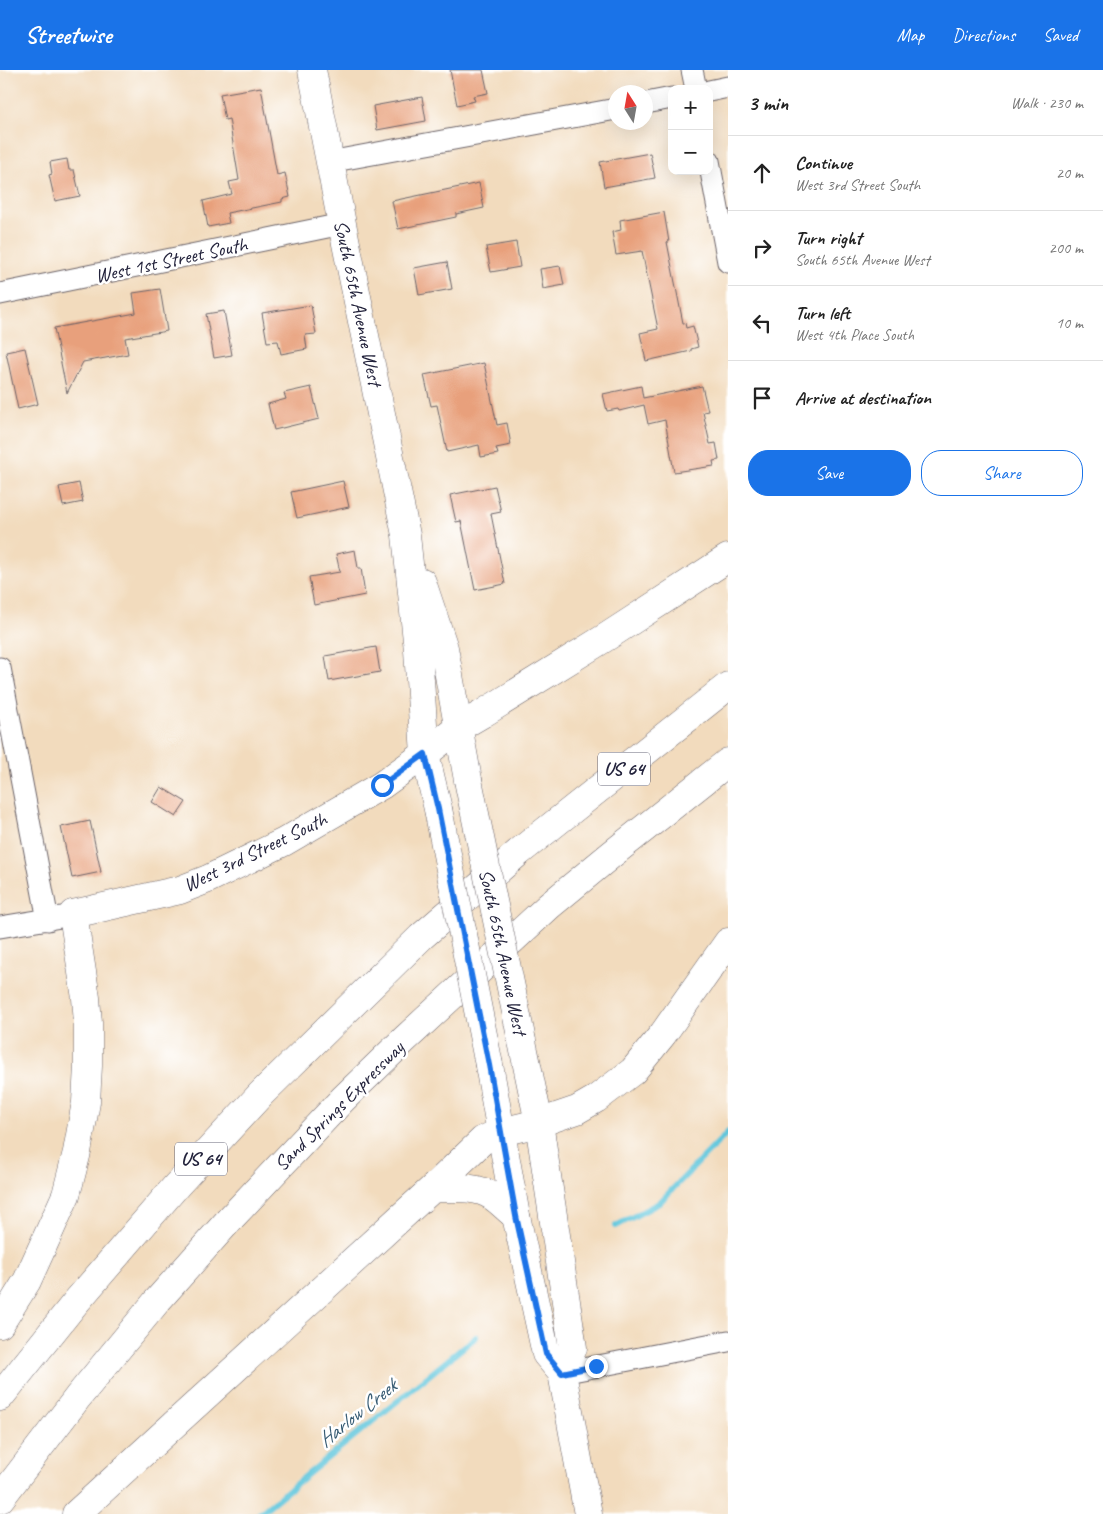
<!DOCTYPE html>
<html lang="en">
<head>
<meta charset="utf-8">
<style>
	:root { --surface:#fff; --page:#f6f6f6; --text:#222; --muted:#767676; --line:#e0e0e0; --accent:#1a73e8 }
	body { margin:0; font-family:Caveat,sans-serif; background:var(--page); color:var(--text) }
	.controls { position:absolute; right:15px; top:15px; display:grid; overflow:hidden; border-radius:10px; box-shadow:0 5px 20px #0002 }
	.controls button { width:45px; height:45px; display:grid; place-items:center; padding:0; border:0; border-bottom:1px solid var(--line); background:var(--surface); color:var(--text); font:25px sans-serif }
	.compass { position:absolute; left:608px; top:15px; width:45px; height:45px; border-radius:50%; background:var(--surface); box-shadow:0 5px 20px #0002; rotate:349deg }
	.stop { position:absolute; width:15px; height:15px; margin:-11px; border:4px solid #1a73e8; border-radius:50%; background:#fff }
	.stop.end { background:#1a73e8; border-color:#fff; box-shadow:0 1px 5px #0008 }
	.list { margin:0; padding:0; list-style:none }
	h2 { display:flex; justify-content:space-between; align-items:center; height:65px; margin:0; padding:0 20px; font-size:21px }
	h2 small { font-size:16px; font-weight:400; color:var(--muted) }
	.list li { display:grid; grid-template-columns:32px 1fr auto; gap:15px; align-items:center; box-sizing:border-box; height:75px; padding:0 20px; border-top:1px solid var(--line) }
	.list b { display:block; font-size:19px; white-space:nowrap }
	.list p { margin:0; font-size:16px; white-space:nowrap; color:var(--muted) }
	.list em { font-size:16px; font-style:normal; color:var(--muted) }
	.actions { display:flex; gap:10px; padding:15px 20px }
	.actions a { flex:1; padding:11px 0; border:1px solid var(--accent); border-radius:20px; text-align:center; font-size:18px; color:var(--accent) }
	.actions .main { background:var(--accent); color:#fff }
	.icon { flex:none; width:28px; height:28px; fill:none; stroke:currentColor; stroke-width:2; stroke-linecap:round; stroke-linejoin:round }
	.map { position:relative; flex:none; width:728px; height:1444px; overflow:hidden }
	header { display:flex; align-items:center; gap:30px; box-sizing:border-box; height:70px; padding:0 25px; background:var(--accent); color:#fff }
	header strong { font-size:24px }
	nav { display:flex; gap:28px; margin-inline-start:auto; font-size:18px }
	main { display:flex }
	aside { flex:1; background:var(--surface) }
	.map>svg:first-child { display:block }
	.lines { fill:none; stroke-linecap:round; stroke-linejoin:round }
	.stream { stroke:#5fc6dc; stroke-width:6 }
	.building { fill:#e8a07b }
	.minor-casing { stroke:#6b6368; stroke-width:23 }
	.tertiary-casing { stroke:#6b6368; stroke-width:29 }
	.secondary-casing { stroke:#6b6368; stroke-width:29 }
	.motorway-casing { stroke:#6b6368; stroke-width:29 }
	.minor { stroke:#fff; stroke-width:21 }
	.tertiary { stroke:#fff; stroke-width:28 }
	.secondary { stroke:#fff; stroke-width:28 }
	.motorway { stroke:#fff; stroke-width:28 }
	.tertiary-bridge-casing { stroke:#6b6368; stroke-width:29; stroke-linecap:butt }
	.tertiary-bridge { stroke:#fff; stroke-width:28 }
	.route { stroke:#1a73e8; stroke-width:6 }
	.labels { text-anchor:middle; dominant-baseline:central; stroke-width:5; stroke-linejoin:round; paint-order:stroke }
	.shield { fill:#fff; stroke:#646476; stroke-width:1 }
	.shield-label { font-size:19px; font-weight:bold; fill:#22223b }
	.street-label { font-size:20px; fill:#22223b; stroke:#fff }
	.water-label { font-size:21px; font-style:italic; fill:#375b73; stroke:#fff }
</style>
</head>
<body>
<header>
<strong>Streetwise</strong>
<nav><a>Map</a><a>Directions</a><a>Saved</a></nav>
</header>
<main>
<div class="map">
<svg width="728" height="1444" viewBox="0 0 728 1444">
	<rect width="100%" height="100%" fill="#fff"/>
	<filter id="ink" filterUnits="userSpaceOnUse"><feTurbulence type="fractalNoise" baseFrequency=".02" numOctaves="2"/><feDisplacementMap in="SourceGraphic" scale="10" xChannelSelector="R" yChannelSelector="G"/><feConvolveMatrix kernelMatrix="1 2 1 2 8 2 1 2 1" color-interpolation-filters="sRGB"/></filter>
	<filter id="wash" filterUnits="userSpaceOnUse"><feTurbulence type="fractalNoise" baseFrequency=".0096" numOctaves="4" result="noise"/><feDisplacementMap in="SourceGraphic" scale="20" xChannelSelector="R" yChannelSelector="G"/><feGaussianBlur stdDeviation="1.12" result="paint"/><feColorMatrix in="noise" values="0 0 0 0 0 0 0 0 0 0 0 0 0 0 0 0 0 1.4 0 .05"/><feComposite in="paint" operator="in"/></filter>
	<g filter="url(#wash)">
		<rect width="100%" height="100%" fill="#f2dbbd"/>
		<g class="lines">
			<path class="stream" d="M 616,1156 L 659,1133 L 728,1062
				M 259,1444 L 476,1267"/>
		</g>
		<g id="blocks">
			<path class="building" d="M 450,0 L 483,0 L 488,23 L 473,26 L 475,31 L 457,35 Z
				M 261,17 L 277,105 L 285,103 L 290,127 L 282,129 L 282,132 L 227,143 L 229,153 L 208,157 L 203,131 L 232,124 L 229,112 L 239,110 L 229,49 L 225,50 L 220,24 Z
				M 422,27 L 426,51 L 377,60 L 373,36 Z
				M 650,83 L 655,108 L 604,117 L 600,92 Z
				M 67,89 L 69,100 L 74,100 L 80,126 L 55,131 L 49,105 L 52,104 L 50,92 Z
				M 479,113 L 484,138 L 456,144 L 456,147 L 398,159 L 392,131 Z
				M 664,142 L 669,172 L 667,172 L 683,253 L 685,253 L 686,258 L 693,256 L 698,277 L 691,279 L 691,281 L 646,291 L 640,263 L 658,259 L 642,181 L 616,185 L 612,162 L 621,160 L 620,150 Z
				M 516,172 L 520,197 L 491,202 L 486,177 Z
				M 447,192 L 452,219 L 419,225 L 414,198 Z
				M 560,196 L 564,215 L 543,219 L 540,199 Z
				M 160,219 L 167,261 L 125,268 L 128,284 L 83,292 L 67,323 L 54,258 L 136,243 L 133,223 Z
				M 311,235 L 316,264 L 305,265 L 307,279 L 281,284 L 278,271 L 267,272 L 262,243 Z
				M 224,241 L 232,285 L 214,288 L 206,244 Z
				M 25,278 L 38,334 L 18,339 L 6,282 Z
				M 484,293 L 497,355 L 507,353 L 511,375 L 496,378 L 498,384 L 481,387 L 479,375 L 447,382 L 437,335 L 431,336 L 424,305 Z
				M 641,316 L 643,328 L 702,316 L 708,341 L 703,342 L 710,374 L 716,373 L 719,390 L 713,391 L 714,396 L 674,402 L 665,350 L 648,354 L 644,335 L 619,341 L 618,339 L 607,341 L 603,324 Z
				M 311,317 L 319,349 L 274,360 L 268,334 L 286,329 L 284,323 Z
				M 343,411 L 349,437 L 297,448 L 291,422 Z
				M 79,413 L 83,432 L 63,436 L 59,417 Z
				M 495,416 L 501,442 L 491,444 L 505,514 L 475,520 L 461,451 L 456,452 L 450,425 Z
				M 355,480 L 358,498 L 361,498 L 365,525 L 314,535 L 309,507 L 340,502 L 336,484 Z
				M 376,577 L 380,602 L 329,611 L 325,586 Z
				M 161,717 L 186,732 L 176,747 L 152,732 Z
				M 90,751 L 101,802 L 72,808 L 61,757 Z"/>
		</g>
	</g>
	<g filter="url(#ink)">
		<use href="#blocks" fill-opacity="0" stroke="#6b6368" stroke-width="1"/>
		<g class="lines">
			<g class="minor-casing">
				<path id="minor" d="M 692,0 L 696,19
					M 709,21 L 728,17
					M 646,33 L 672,28
					M 709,91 L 728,192
					M 329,92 L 616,39
					M 0,224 L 342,154
					M 0,598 L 48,850
					M 0,857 L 61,847
					M 562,1303 L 728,1271"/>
			</g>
			<g class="tertiary-casing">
				<path id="tertiary" d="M 312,0 L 342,154 L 406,465 L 418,580 L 425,684 L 438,739
					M 422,512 L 444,578 L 468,710
					M 522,971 L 539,1053 L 573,1278 L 562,1303
					M 489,995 L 516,1146 L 546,1284 L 562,1303 L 588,1444"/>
			</g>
			<g class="secondary-casing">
				<path id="secondary" d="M 73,844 L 180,820 L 208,809 L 284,772 L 382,715 L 425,684 L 458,658 L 482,644 L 608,566 L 728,488
					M 539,1053 L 577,1040 L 596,1029 L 633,1001 L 663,964 L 728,872"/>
			</g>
			<g class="motorway-casing">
				<path id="motorway" d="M 433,1118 C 451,1119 475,1115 492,1126 C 500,1131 508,1140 516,1146
					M 0,1254 L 27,1211 L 66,1125 L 77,1082 L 86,1032 L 88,996 L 88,953 L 86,928 L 73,844
					M 0,1327 L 76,1232 L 177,1115 L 261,1024 L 421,867 L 519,782 L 728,616
					M 0,1429 L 78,1327 L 157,1231 L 230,1149 L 343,1029 L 404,970 L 549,836 L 612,784 L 728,692
					M 76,1444 L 433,1118 L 483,1070 L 500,1062 L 539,1053"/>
			</g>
			<use href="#minor" class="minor"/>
			<use href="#tertiary" class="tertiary"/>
			<use href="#secondary" class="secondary"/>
			<use href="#motorway" class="motorway"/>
			<g class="tertiary-bridge-casing">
				<path id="tertiary-bridge" d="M 468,710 L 522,971
					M 438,739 L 489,995"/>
			</g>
			<use href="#tertiary-bridge" class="tertiary-bridge"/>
		</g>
	</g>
	<g class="lines" filter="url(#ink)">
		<path class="route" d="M 382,715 L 425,684 L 438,739 L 489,995 L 516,1146 L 546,1284 L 562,1303 L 596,1296"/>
	</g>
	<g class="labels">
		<g class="shield">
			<rect x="598" y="682.5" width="52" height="33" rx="4"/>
			<rect x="175" y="1072.5" width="52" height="33" rx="4"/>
		</g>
		<g class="shield-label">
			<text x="624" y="699">US 64</text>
			<text x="201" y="1089">US 64</text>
		</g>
		<g class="street-label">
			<text transform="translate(171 190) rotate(-12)">West 1st Street South</text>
			<text transform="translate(358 233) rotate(78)">South 65th Avenue West</text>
			<text transform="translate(255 782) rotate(-26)">West 3rd Street South</text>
			<text transform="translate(503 882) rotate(78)">South 65th Avenue West</text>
			<text transform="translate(339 1036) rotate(-45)">Sand Springs Expressway</text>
		</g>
		<g class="water-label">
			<text transform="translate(357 1343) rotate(-39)">Harlow Creek</text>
		</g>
	</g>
</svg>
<div class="controls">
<button>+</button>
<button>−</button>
</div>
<svg class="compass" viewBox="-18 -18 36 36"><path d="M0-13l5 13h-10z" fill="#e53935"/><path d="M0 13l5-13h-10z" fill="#767676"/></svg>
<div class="stop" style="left:382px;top:715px"></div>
<div class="stop end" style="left:596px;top:1296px"></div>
</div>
<aside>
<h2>3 min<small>Walk · 230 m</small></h2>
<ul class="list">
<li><svg class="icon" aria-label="ahead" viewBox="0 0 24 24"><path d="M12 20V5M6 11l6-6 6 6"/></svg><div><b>Continue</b><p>West 3rd Street South</p></div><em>20 m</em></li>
<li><svg class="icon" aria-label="right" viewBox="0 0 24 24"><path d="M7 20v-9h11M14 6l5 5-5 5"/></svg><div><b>Turn right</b><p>South 65th Avenue West</p></div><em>200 m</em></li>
<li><svg class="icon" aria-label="left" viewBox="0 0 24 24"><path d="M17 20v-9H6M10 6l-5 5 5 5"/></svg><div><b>Turn left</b><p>West 4th Place South</p></div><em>10 m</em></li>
<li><svg class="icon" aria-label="arrive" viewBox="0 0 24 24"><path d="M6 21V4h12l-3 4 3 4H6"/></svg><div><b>Arrive at destination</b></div></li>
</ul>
<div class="actions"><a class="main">Save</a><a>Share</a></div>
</aside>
</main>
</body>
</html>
